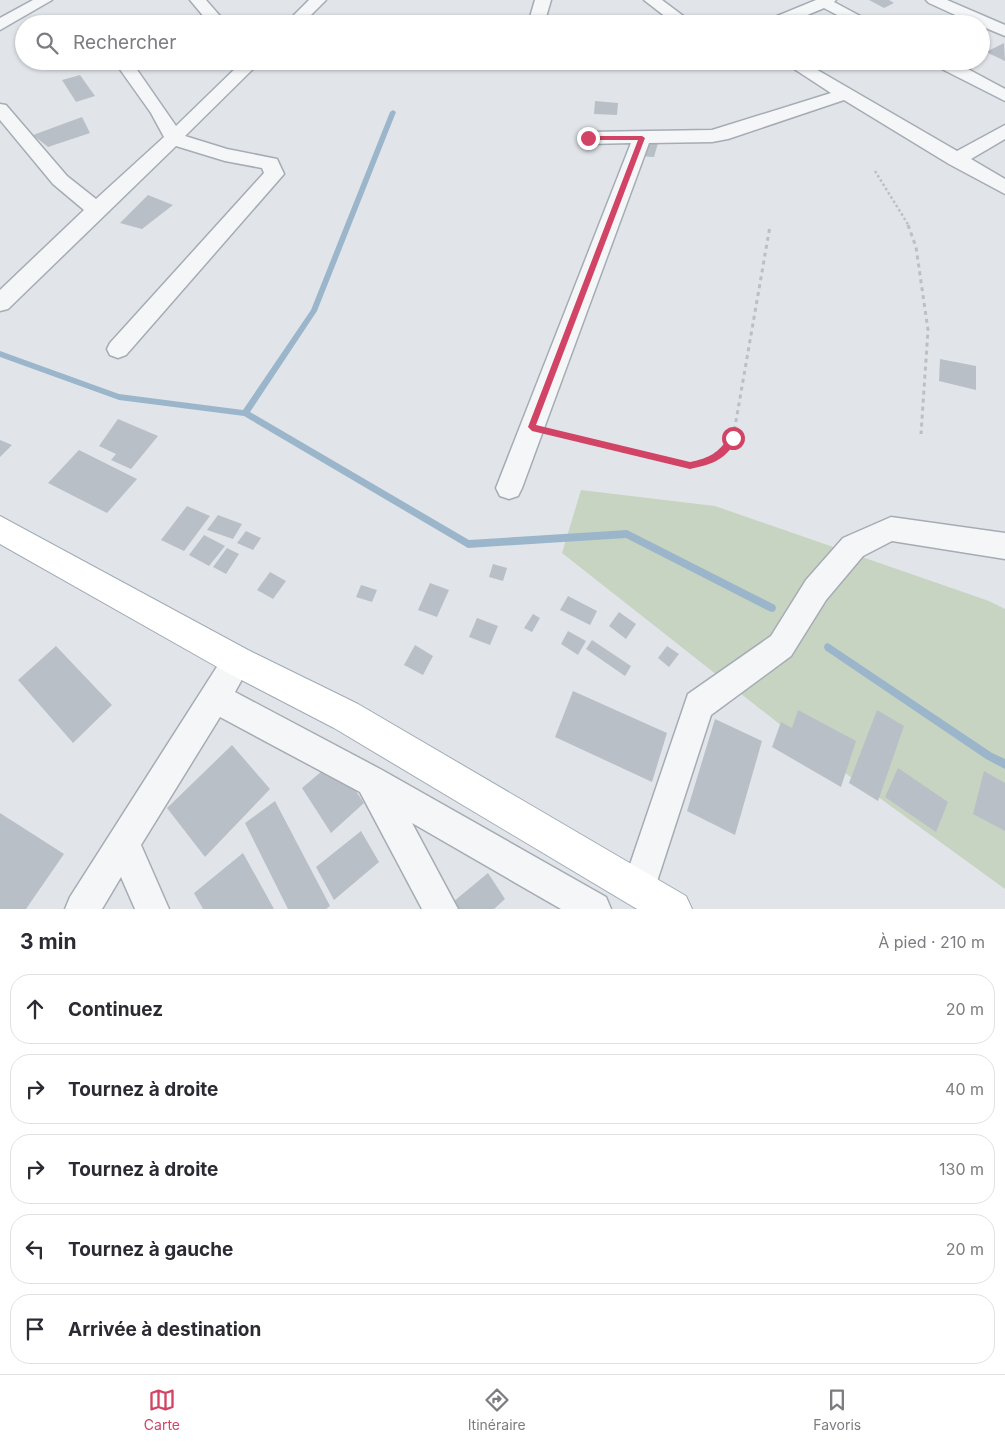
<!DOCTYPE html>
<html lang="fr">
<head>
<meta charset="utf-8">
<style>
	:root { --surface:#fff; --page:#f2f2f3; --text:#2b2b33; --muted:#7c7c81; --line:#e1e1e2; --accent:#d14465 }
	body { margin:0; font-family:Inter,sans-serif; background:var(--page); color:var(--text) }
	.stop { position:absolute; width:15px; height:15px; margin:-11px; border:4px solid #d14465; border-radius:50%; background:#fff }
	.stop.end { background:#d14465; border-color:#fff; box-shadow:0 1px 5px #0008 }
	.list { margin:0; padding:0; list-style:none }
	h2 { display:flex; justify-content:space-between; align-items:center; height:65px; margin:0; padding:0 20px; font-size:21px }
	h2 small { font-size:16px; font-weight:400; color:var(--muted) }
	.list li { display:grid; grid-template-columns:32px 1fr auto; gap:15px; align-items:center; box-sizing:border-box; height:70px; margin:0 10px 10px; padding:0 10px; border:1px solid var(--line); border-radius:20px }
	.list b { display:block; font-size:19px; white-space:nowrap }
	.list em { font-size:16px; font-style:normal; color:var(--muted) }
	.icon { flex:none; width:28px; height:28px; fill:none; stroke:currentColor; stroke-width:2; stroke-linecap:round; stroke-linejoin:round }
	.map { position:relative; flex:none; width:1005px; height:909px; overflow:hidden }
	.search { position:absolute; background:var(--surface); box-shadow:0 1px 4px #0004; left:15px; right:15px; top:15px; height:55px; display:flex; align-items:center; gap:12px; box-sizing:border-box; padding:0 18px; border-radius:28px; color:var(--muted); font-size:19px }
	.sheet { height:465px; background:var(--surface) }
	nav { display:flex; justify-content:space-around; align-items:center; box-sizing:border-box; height:70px; border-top:1px solid var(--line); background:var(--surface); font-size:14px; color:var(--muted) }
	nav a { display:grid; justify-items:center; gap:2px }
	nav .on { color:var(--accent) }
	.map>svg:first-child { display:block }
	.green { fill:#c8d4c2 }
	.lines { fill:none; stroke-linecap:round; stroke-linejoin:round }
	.stream { fill:#9bb6cb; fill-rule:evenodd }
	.building { fill:#b8bfc7 }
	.street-casing { stroke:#a6acb4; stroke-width:3 }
	.primary-casing { stroke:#a0abb6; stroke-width:2 }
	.path-far1 { stroke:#bbc0c5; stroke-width:2.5; stroke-dasharray:2.5 2.5; stroke-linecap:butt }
	.path { stroke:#bbc0c5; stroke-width:3; stroke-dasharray:4 4; stroke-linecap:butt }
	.street { fill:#f4f6f8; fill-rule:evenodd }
	.primary { fill:#fff; fill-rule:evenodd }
	.route { fill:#d14465 }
</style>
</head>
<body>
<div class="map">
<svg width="1005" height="909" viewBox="0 0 1005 909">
	<rect width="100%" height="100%" fill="#e1e5ea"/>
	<path class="green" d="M 581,490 L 715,506 L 989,601 L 1005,609 L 1005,889 L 801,741 L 562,553 Z"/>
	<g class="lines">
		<path class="stream" d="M 393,110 L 396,112 L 317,311 L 250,412 L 469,540 L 627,530 L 775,605 L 776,608 L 775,611 L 772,612 L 769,611 L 626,538 L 468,548 L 244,416 L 119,400 L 0,357 L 0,351 L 119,394 L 243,410 L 311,310 L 390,112 Z
			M 828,643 L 992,753 L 1005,759 L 1005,769 L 986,759 L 825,650 L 824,647 L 825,644 Z"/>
	</g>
	<path class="building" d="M 869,0 L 889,0 L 894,3 L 884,8 Z
		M 1004,43 L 1005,61 L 986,52 Z
		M 80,75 L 95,96 L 76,102 L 62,80 Z
		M 595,101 L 618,103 L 617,115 L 594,114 Z
		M 82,117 L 90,133 L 48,147 L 33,135 Z
		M 642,138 L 658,143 L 654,157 L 635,156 Z
		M 148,195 L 173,205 L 142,229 L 120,223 Z
		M 940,359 L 976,366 L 976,390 L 939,381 Z
		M 118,419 L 158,436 L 131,469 L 111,460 L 116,454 L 99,446 Z
		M 0,440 L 12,445 L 0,457 Z
		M 79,450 L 137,479 L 107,513 L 48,483 Z
		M 187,506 L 210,516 L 184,551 L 161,540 Z
		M 218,515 L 242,524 L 233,539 L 207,530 Z
		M 246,531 L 261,538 L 253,550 L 237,543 Z
		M 204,535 L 225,546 L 209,566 L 189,555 Z
		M 227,548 L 239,554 L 226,574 L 213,567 Z
		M 493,564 L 507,568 L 503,581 L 489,577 Z
		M 270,572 L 286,581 L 273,599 L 257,590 Z
		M 430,583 L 449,590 L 437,617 L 418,610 Z
		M 361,585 L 377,590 L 372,602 L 356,597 Z
		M 568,596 L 597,611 L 590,625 L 560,610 Z
		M 619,612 L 636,624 L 626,639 L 609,626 Z
		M 533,614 L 540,618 L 532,632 L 524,628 Z
		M 477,618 L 498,626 L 490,645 L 469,637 Z
		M 568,631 L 586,641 L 578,655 L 561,644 Z
		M 592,640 L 631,666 L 625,676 L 586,649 Z
		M 415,645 L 433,656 L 423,675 L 404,665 Z
		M 56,646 L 112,705 L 73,743 L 18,680 Z
		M 667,646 L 679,654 L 669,667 L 658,658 Z
		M 573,691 L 667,733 L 652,782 L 555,737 Z
		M 798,710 L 856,741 L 841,787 L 772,747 L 781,722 L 792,728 Z
		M 877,710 L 904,726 L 878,801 L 849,783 Z
		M 715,719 L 762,741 L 735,835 L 687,811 Z
		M 232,745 L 270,789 L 205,857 L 167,808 Z
		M 335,760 L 364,803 L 331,833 L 302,788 Z
		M 898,768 L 948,802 L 936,832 L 885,797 Z
		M 984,771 L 1005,783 L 1005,831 L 973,814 Z
		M 275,801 L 330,906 L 326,909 L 288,909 L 245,823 Z
		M 0,813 L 64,854 L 26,909 L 0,909 Z
		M 361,831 L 379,862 L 334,900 L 316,867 Z
		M 243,853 L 274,909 L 203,909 L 194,893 Z
		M 488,873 L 505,899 L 494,909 L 457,909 L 453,902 Z"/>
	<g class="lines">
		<g class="street-casing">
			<path id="street" d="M 33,0 L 52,0 L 0,30 L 0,18 Z
				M 190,0 L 206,0 L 227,24 L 210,24 Z
				M 309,0 L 326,0 L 302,24 L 285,24 Z
				M 535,0 L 551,0 L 544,24 L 528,24 Z
				M 644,0 L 662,0 L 694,24 L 675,24 Z
				M 816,0 L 836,0 L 834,2 L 875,24 L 854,24 L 824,8 L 786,24 L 763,24 L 765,21 Z
				M 926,0 L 947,0 L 1005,25 L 1005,36 L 981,26 L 981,24 L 975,24 L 929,3 Z
				M 94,17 L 100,19 L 103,24 L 87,24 L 88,19 Z
				M 114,61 L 131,61 L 176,126 L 243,61 L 261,61 L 185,136 L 227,149 L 277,159 L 284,174 L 126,355 L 118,358 L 110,355 L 107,349 L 110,343 L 264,173 L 262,168 L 225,161 L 176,146 L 8,309 L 0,311 L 0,290 L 84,210 L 53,184 L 0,120 L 0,104 L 6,105 L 67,176 L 96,199 L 164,137 L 151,113 Z
				M 782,61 L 802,61 L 957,151 L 1005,125 L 1005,139 L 971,159 L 1005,179 L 1005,194 L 949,164 L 844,100 L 728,139 L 712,142 L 649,143 L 522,488 L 518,496 L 509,499 L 500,496 L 496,488 L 631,143 L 588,144 L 582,142 L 579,138 L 582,134 L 588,132 L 712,130 L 831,93 Z
				M 932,61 L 953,61 L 1005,89 L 1005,101 L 934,65 Z
				M 891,517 L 1005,533 L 1005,559 L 892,541 L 863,556 L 826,600 L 791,656 L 711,715 L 651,900 L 639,905 L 627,900 L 622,888 L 688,694 L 771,636 L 806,580 L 843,538 Z
				M 237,646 L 247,651 L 252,661 L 235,692 L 382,770 L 606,897 L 611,909 L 561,909 L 412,823 L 458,909 L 422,909 L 360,792 L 220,717 L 141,845 L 169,909 L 135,909 L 121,877 L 102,909 L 65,909 L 70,897 L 227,651 Z"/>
		</g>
		<g class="primary-casing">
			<path id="primary" d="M 0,516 L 248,650 L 358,704 L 686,896 L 692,909 L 637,909 L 334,728 L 226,672 L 0,544 Z"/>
		</g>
		<path class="path-far1" d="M 875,171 L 909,226"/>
		<path class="path" d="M 908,225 L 916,247 L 928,330 L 921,434
			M 554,433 L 690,465 C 710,461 721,454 733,438 L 770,226"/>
		<use href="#street" class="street"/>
		<use href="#primary" class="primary"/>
	</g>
	<path class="route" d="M 642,136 L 645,138 L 536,425 L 690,462 C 710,458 718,453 730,436 L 736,436 C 737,441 735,442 732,447 C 721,462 708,465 690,469 L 532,431 L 528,427 L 638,140 L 588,140 L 585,138 L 588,136 Z"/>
</svg>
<div class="stop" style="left:733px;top:438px"></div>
<div class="stop end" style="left:588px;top:138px"></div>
<div class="search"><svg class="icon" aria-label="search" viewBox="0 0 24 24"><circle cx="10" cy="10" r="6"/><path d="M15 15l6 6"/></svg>Rechercher</div>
</div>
<section class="sheet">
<h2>3 min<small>À pied · 210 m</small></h2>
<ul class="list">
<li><svg class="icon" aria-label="ahead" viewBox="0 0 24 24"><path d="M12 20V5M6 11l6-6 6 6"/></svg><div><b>Continuez</b></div><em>20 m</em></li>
<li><svg class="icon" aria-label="right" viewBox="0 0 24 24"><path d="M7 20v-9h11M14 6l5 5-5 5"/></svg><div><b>Tournez à droite</b></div><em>40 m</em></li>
<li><svg class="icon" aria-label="right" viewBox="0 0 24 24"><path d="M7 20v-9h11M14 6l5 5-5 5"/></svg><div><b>Tournez à droite</b></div><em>130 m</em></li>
<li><svg class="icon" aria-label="left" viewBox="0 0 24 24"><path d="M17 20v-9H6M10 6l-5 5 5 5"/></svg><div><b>Tournez à gauche</b></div><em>20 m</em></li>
<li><svg class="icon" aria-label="arrive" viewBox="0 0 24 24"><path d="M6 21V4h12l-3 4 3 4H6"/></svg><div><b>Arrivée à destination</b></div></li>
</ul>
</section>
<nav>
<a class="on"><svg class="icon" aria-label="map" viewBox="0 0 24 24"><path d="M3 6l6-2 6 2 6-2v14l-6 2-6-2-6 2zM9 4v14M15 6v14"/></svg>Carte</a>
<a><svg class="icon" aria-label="directions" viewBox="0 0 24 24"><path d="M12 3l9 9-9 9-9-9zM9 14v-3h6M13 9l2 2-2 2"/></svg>Itinéraire</a>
<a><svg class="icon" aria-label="saved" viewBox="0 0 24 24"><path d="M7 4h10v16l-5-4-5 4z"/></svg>Favoris</a>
</nav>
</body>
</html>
